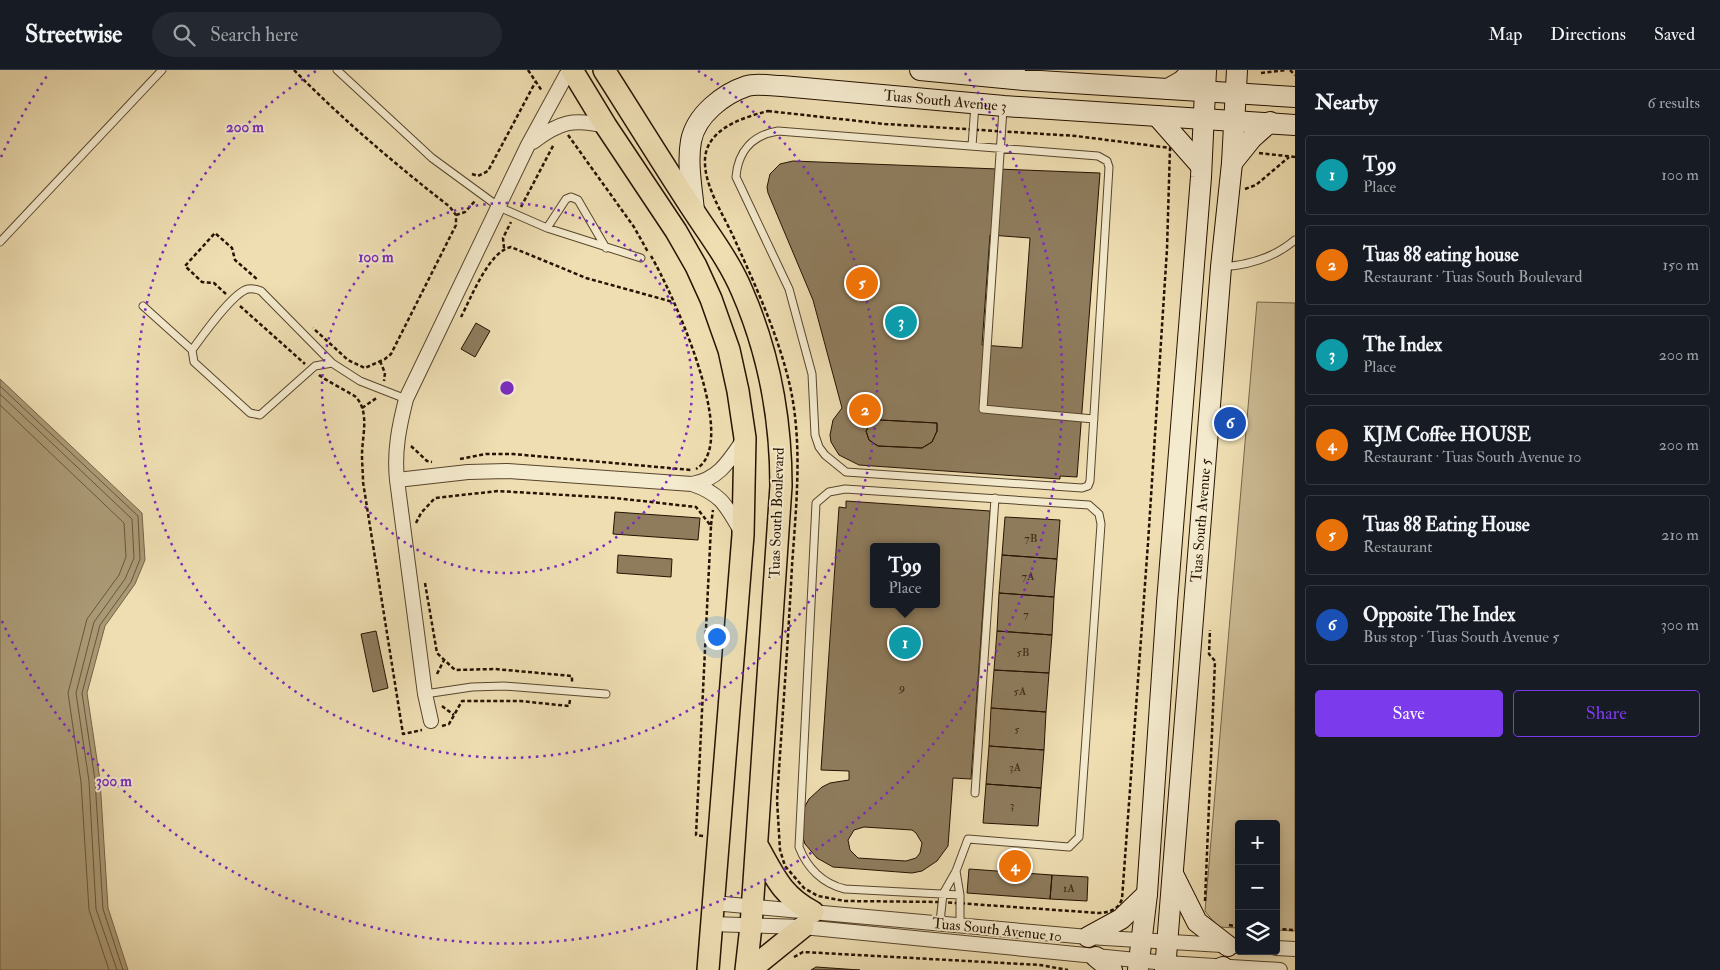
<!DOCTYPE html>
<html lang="en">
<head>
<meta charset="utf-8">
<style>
	:root { --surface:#171b24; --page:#242831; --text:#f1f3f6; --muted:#9ea1a6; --line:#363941; --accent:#7c3aed }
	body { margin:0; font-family:"IM FELL Double Pica",serif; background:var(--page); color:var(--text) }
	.controls { position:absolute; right:15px; bottom:15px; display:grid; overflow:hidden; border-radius:5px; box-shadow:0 2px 12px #0003 }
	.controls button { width:45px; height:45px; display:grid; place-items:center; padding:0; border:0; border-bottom:1px solid var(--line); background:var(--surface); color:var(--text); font:25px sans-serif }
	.you { position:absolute; left:716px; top:566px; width:18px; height:18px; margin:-12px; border:4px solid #fff; border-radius:50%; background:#1a73e8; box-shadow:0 0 0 8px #1a73e833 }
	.badge { display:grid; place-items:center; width:32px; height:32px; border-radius:50%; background:var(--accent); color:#fff; font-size:16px; font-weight:700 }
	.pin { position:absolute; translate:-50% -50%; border:2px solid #fff; box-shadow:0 1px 5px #0006 }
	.popup { position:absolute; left:870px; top:473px; width:70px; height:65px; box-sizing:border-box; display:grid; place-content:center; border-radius:5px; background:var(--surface); filter:drop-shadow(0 1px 4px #0005); font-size:16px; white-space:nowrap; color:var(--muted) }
	.popup b { font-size:19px; color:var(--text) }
	.popup::after { content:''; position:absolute; left:50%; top:100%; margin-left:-10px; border:10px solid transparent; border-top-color:var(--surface) }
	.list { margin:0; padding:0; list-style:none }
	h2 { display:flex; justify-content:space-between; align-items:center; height:65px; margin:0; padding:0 20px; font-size:21px }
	h2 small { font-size:16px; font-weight:400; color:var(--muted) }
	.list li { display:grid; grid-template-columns:32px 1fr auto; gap:15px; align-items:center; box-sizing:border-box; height:80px; margin:0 10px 10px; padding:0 10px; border:1px solid var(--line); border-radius:5px }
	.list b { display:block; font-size:19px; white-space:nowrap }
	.list p { margin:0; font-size:16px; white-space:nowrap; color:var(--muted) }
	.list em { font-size:16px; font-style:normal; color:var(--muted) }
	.actions { display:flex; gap:10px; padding:15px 20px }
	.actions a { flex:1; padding:11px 0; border:1px solid var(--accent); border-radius:5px; text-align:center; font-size:18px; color:var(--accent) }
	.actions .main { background:var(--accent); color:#fff }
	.icon { flex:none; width:28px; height:28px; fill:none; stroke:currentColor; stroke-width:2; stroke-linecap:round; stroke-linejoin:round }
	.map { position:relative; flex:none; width:1295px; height:900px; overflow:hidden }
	header { display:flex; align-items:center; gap:30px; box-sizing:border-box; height:70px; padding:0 25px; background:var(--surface); border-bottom:1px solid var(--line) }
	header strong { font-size:24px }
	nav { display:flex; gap:28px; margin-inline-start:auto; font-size:18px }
	.search { width:350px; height:45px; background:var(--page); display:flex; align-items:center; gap:12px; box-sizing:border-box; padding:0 18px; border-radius:28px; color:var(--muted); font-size:19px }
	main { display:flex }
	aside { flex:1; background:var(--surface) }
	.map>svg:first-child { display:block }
	.green { fill:#ccbb94; stroke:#78664a }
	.water { fill:#aa9975; stroke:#756346 }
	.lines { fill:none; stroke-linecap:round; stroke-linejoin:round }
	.shore { stroke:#68563a; stroke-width:1 }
	.building { fill:#8e7c5d; stroke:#251200; fill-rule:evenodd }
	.lane-casing { stroke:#57452c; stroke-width:9 }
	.street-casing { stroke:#57452c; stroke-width:16 }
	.secondary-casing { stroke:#251200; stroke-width:22 }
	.primary-casing { stroke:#251200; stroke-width:24 }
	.path { stroke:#251200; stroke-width:2.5; stroke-dasharray:4 2.5; stroke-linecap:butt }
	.lane { stroke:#f4eacd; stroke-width:7 }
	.street { stroke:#f4eacd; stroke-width:14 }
	.secondary { stroke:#f4eacd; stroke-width:20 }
	.primary { stroke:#eedeb2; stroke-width:21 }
	.ring { fill:none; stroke:#7b2cbf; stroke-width:2.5; stroke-dasharray:2.5 5 }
	.labels { text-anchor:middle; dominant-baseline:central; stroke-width:4; stroke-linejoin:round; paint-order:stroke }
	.number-label { font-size:12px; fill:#3f2c17 }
	.street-label { font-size:15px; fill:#251200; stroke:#f4eacd }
	.centre { fill:#7b2cbf; stroke:#f4eacd; stroke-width:2.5 }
	.ring-label { font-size:15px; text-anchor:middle; font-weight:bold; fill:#7b2cbf; stroke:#f4eacd; stroke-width:4; stroke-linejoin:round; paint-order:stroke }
</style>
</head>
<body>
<header>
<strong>Streetwise</strong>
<div class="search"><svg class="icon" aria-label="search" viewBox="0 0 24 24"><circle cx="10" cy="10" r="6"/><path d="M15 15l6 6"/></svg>Search here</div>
<nav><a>Map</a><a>Directions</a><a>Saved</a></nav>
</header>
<main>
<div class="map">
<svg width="1295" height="900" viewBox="0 0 1295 900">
	<rect width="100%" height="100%" fill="#eedeb2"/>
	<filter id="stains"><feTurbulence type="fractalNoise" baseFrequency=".004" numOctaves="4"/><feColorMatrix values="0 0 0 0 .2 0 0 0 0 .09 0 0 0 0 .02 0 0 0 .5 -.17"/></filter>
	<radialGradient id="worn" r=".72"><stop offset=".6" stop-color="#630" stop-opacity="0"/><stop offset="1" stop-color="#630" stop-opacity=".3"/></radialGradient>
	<path class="green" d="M 1257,232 L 1295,233 L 1295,861 L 1276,860 L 1276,754 L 1239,754 L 1239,858 L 1218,857 L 1205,841 Z"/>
	<path class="water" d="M 0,309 L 142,443 L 145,490 L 135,514 L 105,556 L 87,623 L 100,710 L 108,838 L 128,900 L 0,900 Z"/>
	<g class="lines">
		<path class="shore" d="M 0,316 L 138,446 L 140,489 L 131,512 L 100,555 L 82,623 L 95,710 L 103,839 L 123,900
			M 0,324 L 132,449 L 134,488 L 125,509 L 94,552 L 76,623 L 89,711 L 96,839 L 117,900
			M 0,335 L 124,453 L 126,487 L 119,505 L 87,549 L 68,623 L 81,712 L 89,840 L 109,900"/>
	</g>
	<path class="building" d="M 793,91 L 1100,103 L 1077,407 L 1060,406 L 1060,409 L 859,395 L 839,385 L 831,372 L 830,365 L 833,350 L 842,338 L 813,230 L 768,123 L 767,117 L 770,104 L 780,94 ZM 990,165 L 1030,168 L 1022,278 L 982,275 ZM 880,350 L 937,353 L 937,361 L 932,372 L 922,378 L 878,376 L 869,370 L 866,361 L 871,353 Z
		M 476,253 L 490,261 L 475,287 L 461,279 Z
		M 880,350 L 937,353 L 937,361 L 932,372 L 922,378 L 878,376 L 869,370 L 866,361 L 871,353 Z
		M 846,431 L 990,441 L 971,709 L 953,708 L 948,776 L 937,791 L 922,801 L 912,803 L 833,797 L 817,788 L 805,774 L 802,765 L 804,738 L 809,729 L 822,717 L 830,713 L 849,710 L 849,701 L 821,700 L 839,437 L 846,438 ZM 874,477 L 936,477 L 936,534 L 874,534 ZM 864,757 L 912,760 L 916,763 L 922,773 L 920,783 L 916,788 L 906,791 L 858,788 L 850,780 L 848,770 L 854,760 Z
		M 615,442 L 700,448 L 698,470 L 613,464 Z
		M 1005,447 L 1060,450 L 1057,489 L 1002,485 Z
		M 618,485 L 672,489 L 671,507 L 617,503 Z
		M 1002,485 L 1057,489 L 1054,527 L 999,523 Z
		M 999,523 L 1054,527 L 1052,565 L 997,561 Z
		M 376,561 L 388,618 L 373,622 L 361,564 Z
		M 997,561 L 1052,565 L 1049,603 L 994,600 Z
		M 994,600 L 1049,603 L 1046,642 L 991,638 Z
		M 991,638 L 1046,642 L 1044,680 L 989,676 Z
		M 989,676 L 1044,680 L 1041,718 L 986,714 Z
		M 986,714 L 1041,718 L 1038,756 L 983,753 Z
		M 969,799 L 1052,805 L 1050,829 L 967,823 Z
		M 1052,805 L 1088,807 L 1087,831 L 1050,829 Z
		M 816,897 L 860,900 L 811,900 Z"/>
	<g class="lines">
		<g class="lane-casing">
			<path id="lane" d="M 337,0 L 432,88 L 499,137 L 547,158 L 641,188
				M 1003,39 L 983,339 L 1094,349
				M 778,61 L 1098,86 L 1107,91 L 1109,97 L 1090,411 L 1088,416 L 1082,418 L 846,402 L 825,385 L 819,377 L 815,365 L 812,304 L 789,219 L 736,107 C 738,81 753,65 778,61 Z
				M 972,76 L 975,34
				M 547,158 L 566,129 L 571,127 L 578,130 L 606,178
				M 0,172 L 162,0
				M 1222,197 C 1249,195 1274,188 1295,170
				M 143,236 L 192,280
				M 332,293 L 315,296 L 260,345 L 250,343 L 194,292 L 192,280 C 203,265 229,228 245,220 C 250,218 256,219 261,221 L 332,293 L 360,311 L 406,329
				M 425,624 L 472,617 L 504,616 L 606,624
				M 975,723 L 995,428
				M 956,801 L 960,825 L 960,854
				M 940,852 L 943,824 L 956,801 L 968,769 L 1069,777 L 1079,767 L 1101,454 L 1099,444 L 1089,435 L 845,419 L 829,422 L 816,433 L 799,777 C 807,798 823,814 845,819 L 960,825"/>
		</g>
		<g class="street-casing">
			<path id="street" d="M 533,72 C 559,52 573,48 606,56
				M 397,410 L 468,402 L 507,401 L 692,414 C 722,424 727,437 742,463
				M 692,414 C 719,409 729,391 744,369
				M 431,651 L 425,624 L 397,410 C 394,381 399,357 406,329 L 528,75 L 569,0
				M 713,833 L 1088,867 L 1239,876
				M 711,854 L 803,857 L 1166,893 L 1280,900
				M 1276,878 L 1295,879"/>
		</g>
		<g class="secondary-casing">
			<g id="secondary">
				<path d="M 920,0 L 1024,10 L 1295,27"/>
				<path d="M 1168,19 L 1182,11 L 1193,0"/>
				<path d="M 1157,46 L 1201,96"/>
				<path d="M 1232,93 L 1252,68 L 1270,52"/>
				<path id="s1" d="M 694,141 C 692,118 687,94 691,71 C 696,45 723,24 747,16 C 757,13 772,16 782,16 L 1004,36 L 1295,55"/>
				<path d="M 1174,806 L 1197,852 L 1228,876"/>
				<path d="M 1088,867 L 1121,849 L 1147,824"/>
				<path d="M 1096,887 L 1112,900"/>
				<path d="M 1138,900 L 1147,824 L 1167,532 L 1201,107 L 1206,0"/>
				<path id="s2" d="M 1165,900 L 1221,197 L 1232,93 L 1237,0"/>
				<path d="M 1216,900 L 1223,897"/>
			</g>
		</g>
		<g class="primary-casing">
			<path id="primary" d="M 572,0 L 606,56 L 676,161 L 696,196 L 711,229 L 729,280 L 738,321 L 745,368 L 743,465 L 708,900
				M 604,0 C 634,47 663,94 693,140 C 710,166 730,192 742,221 C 769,283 781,349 781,416 L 751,856 L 746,900
				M 757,775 C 774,805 781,825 813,842
				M 750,900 L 803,857"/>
		</g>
		<path class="path" d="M 294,0 C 343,50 395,94 450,137 L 456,145 L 456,155 L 391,284 L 385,289 L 365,298 L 348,290 L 313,258
			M 528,0 L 542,21
			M 1290,0 L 1295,5
			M 1261,3 L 1287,0
			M 768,41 L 885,54 L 1076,66 L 1170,78 L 1167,179 L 1148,473 L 1122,829 C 1118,840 1110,842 1099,843 L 942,832 L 845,831 L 818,826 L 804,818 L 785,796 L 780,780 L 777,730 C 782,652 788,574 792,496 C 796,437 803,375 790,316 C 778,264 756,217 734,168 C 724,146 706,119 705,94 C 703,60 741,48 768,41 Z
			M 568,65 L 634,157 L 648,182
			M 1259,83 L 1295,87
			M 472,104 L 478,106 L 488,101 L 536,11
			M 1245,119 L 1256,115 L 1289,87
			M 521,137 L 554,74
			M 456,145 L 465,142 L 475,131
			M 504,178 L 503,168 L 511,152
			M 651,186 C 671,220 742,373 696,399
			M 226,224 L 214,213 L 202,212 L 185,196 L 215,163 L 232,178 L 235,190 L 258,210
			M 240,236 L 305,294
			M 461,247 C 471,228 489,181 511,177 L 586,208 L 673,232
			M 380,291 L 385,303 L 384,311
			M 319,305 C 325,310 354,325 356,327 C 370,343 362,366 362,385 C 362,394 363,403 363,412 L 403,664 L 422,660
			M 362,338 L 378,327
			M 411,376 L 427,391 L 432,392
			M 460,389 L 486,384 L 513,384 L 691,400
			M 416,453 L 421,443 L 435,428 L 498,421 L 615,428 L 696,437 L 711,456 L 696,765 L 704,766
			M 711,455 L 713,440
			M 425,513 L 437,583 L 455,600 L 495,599 L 572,606 L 572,612
			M 437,604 L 444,590
			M 442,636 L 454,645
			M 442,656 L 449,654 L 462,631 L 520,631 L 569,636 L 570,630
			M 1205,831 L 1215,591 L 1209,584 L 1210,560
			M 1229,855 L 1239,857
			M 1276,859 L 1295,860
			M 794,887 L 803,882 L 1040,895 L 1068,900"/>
		<use href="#lane" class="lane"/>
		<use href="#street" class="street"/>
		<use href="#secondary" class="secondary"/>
		<use href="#primary" class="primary"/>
	</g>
	<g class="ring">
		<circle cx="507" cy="318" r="185"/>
		<path d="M698 1A370 370 0 1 1 316 1"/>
		<path d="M1 87A556 556 0 0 1 49 3M965 3A556 556 0 1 1 1 549"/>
	</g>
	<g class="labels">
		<g class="number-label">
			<text x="1031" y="468">7B</text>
			<text x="1028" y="506">7A</text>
			<text x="1026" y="544">7</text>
			<text x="1023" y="582">5B</text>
			<text x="902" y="617">9</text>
			<text x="1020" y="621">5A</text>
			<text x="1017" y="659">5</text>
			<text x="1015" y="697">3A</text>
			<text x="1012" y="735">3</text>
			<text x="1069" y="818">1A</text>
		</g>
		<g class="street-label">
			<text stroke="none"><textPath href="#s1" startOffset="351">Tuas South Avenue 3</textPath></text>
			<text transform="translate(777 443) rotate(-88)">Tuas South Boulevard</text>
			<text stroke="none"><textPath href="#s2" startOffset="451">Tuas South Avenue 5</textPath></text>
			<text transform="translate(997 860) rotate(6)">Tuas South Avenue 10</text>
		</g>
	</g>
	<circle cx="507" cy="318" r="8" class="centre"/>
	<g class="ring-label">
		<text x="245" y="62">200 m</text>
		<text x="376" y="192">100 m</text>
		<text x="114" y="716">300 m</text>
	</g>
	<rect width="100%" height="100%" filter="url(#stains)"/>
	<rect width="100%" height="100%" fill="url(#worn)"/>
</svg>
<div class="controls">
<button>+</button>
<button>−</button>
<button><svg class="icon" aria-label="layers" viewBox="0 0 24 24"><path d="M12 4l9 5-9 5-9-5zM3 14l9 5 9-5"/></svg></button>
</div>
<div class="you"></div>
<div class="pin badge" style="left:905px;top:573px;background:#0f9aa8">1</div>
<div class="popup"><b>T99</b>Place</div>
<div class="pin badge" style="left:865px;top:340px;background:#e8710a">2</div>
<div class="pin badge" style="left:901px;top:252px;background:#0f9aa8">3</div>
<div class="pin badge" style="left:1015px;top:796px;background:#e8710a">4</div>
<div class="pin badge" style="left:862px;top:213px;background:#e8710a">5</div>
<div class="pin badge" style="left:1230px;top:353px;background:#1a4fb4">6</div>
</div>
<aside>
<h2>Nearby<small>6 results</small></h2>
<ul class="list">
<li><span class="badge" style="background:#0f9aa8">1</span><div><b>T99</b><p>Place</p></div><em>100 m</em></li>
<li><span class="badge" style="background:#e8710a">2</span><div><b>Tuas 88 eating house</b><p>Restaurant · Tuas South Boulevard</p></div><em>150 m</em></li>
<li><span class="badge" style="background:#0f9aa8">3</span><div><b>The Index</b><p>Place</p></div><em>200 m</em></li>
<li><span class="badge" style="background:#e8710a">4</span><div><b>KJM Coffee HOUSE</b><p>Restaurant · Tuas South Avenue 10</p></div><em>200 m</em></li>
<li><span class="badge" style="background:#e8710a">5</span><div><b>Tuas 88 Eating House</b><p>Restaurant</p></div><em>210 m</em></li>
<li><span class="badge" style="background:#1a4fb4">6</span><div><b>Opposite The Index</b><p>Bus stop · Tuas South Avenue 5</p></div><em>300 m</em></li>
</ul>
<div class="actions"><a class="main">Save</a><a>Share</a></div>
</aside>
</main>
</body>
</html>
